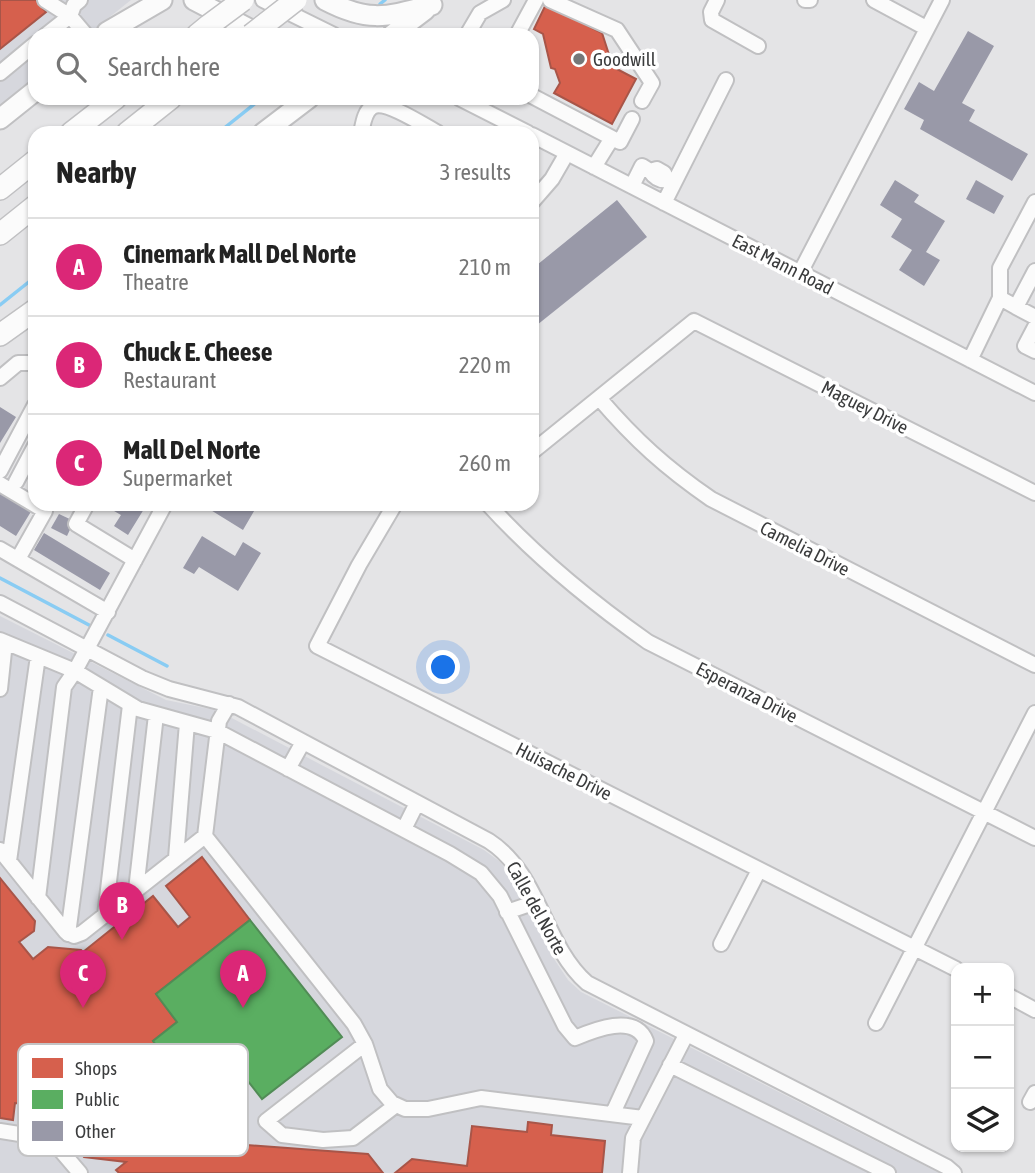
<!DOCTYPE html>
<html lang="en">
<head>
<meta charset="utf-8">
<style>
	:root { --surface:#fff; --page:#f6f6f6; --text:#222; --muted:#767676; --line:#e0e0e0; --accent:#db2777 }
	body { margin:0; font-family:"Asap Condensed",sans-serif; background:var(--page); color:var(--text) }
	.controls { position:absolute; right:21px; bottom:21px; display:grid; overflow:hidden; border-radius:14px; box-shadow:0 2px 5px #0004 }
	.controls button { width:63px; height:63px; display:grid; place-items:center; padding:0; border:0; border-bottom:2px solid var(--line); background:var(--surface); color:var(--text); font:35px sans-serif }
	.you { position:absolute; left:444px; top:668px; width:24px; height:24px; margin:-18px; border:5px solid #fff; border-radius:50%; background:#1a73e8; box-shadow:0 0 0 10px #1a73e833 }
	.badge { display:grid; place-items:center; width:46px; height:46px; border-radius:50%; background:var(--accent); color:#fff; font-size:23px; font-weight:700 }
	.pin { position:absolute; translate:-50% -58px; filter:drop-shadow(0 2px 4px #0008) }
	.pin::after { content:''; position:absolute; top:37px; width:24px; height:21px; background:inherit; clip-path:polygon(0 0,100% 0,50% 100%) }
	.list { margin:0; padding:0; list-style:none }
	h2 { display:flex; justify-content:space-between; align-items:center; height:91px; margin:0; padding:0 28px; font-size:30px }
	h2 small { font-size:23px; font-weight:400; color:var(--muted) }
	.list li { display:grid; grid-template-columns:46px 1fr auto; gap:21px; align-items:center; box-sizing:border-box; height:98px; padding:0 28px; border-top:2px solid var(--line) }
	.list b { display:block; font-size:26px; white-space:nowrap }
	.list p { margin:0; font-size:23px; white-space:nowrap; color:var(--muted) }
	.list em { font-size:23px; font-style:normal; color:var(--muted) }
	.icon { flex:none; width:38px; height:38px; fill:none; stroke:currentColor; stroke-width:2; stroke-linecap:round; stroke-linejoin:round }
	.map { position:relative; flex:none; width:1035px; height:1173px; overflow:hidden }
	.search { position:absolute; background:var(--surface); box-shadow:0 2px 5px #0004; left:28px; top:28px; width:511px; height:77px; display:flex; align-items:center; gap:18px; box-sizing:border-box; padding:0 24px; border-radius:21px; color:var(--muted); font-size:26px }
	.panel { position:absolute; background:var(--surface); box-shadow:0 2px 5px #0004; left:28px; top:126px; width:511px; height:385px; border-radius:21px }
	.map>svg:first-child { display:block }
	.built { fill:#d6d7dd }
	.shops { fill:#d6604d; stroke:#a85548; stroke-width:2 }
	.public { fill:#5aae61; stroke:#518c56; stroke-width:2 }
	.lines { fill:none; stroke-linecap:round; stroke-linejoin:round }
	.stream { stroke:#89ccf3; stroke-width:3.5 }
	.building { fill:#9999a8 }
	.minor-casing { stroke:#c0c0c2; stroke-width:18 }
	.major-casing { stroke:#c0c0c2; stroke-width:23 }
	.highway-casing { stroke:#c0c0c2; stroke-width:24 }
	.minor { stroke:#fbfbfb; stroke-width:14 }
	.major { stroke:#fbfbfb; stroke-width:19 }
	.highway { stroke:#fbfbfb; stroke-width:21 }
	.highway-bridge-casing { stroke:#c0c0c2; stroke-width:24; stroke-linecap:butt }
	.highway-bridge { stroke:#fbfbfb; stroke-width:21 }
	.poi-dot { fill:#767778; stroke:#fff; stroke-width:2.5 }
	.labels { text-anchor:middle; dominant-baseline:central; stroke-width:7; stroke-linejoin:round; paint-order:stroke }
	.poi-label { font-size:19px; fill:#3b3c3d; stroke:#fff; text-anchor:start }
	.street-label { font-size:19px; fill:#3b3c3d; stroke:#fff }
	.key { fill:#fff; stroke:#c4c4c5; stroke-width:2 }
	.key-label { font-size:19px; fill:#3b3c3d }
</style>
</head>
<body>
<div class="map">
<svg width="1035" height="1173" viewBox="0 0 1035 1173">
	<rect width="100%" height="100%" fill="#e4e4e6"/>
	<path class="built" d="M 0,0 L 131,0 L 87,35 L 35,35 L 35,77 L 0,105 Z
		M 0,616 L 166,700 L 215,710 L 228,716 L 484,850 L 499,861 L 511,875 L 554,959 L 568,980 L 581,992 L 939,1173 L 0,1173 Z"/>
	<path class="shops" d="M 0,0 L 36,0 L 46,12 L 0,49 Z
		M 546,4 L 602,33 L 613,67 L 636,79 L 612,124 L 554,93 L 560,83 L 555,69 L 551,68 L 543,34 L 534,29 Z
		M 202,857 L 250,920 L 156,994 L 177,1022 L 153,1041 L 234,1144 L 368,1154 L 383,1173 L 119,1173 L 116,1170 L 126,1162 L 84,1157 L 58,1125 L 34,1122 L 36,1105 L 15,1103 L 13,1120 L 0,1118 L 0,878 L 35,921 L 34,931 L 19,942 L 33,959 L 48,947 L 81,950 L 83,952 L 153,896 L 178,927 L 190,917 L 166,886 Z
		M 528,1122 L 552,1125 L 551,1135 L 605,1141 L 602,1173 L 395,1173 L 412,1159 L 467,1166 L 472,1126 L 527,1132 Z"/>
	<path class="public" d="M 250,920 L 342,1037 L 262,1099 L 240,1071 L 210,1094 L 225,1114 L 212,1117 L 153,1041 L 177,1022 L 156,994 Z"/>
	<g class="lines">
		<path class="stream" d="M 380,4 L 385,0
			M 218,133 L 262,98
			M 0,305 L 35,277
			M 0,578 L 89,625
			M 108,635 L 167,666"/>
	</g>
	<path class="building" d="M 968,31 L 994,46 L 962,103 L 975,110 L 969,121 L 1028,154 L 1012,181 L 920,129 L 924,120 L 904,109 L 919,82 L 934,91 Z
		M 895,180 L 919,195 L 914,202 L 945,221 L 926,252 L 940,260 L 924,286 L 899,270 L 912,250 L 891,237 L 902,219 L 880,205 Z
		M 976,180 L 1004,196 L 994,214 L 966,199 Z
		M 617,200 L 647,237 L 532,329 L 532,269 Z
		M 0,407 L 16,417 L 0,443 Z
		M 0,491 L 32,510 L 16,536 L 0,526 Z
		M 102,504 L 136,504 L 144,509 L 128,535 L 114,526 L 121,515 Z
		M 201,504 L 270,504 L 266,511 L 257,506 L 243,530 Z
		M 59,514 L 74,521 L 67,536 L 51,528 Z
		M 44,533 L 110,573 L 100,590 L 34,550 Z
		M 202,536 L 235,556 L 243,542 L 261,553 L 238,591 L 199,567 L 194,574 L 183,568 Z"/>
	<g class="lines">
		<g class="minor-casing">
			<path id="minor" d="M 45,0 L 70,16 L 74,5 L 80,0
				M 263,0 L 334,35
				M 550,0 L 617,30 L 652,83 L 642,101
				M 717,0 L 711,12 L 712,20 L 758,46
				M 805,0 L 810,0
				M 874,0 L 926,28
				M 46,35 L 70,16 L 86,35
				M 467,35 L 480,13 L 503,0
				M 517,35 L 536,0
				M 0,73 L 35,44
				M 532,96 L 612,138 L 594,167
				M 459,98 L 528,133
				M 361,133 C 363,125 364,112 372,107 C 385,99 425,126 438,133
				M 532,135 L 1035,393
				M 612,138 L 620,142 L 632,119
				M 667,180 C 659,181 654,177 650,171 L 657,169 L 664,173 L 667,180 L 673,184
				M 632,186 L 642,166 L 650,171
				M 532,202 L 552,179 L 567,153
				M 664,203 L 726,80
				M 800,273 L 942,0
				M 1000,298 L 1016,307 L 1035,271
				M 1016,307 L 1035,317
				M 1035,327 L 1025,346 L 1035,351
				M 970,360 L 1000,298 L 1000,268 L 1035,202
				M 0,378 L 18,363 L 35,363
				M 599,398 C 635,440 666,468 711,499 L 1035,665
				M 532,452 L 694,321 L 1035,493
				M 0,471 L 35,405
				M 16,482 L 35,446
				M 0,484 L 45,511 L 18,559
				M 87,504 L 76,524 L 135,560
				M 395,504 L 359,565 L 317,646 L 956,969
				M 488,504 C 536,557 590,601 648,642 L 1035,838
				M 0,549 L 108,612
				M 0,603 L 142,678 L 169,689 L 238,707 L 489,841 C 540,874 543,944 587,983 L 947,1167 L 954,1173
				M 0,640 L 75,671 L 165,504
				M 0,689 L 5,642
				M 229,704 L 219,721 L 205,836 L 354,1024 L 365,1044 L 380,1089 L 392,1103 L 405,1109 L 428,1109 L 481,1098 L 643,1118
				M 288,769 L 303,742
				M 404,829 L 417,803
				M 0,850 L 66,932 L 74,936 L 82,933 L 205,836
				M 176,858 L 187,723
				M 9,861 L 38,656
				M 136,890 L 156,715
				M 38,898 L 64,687 L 75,671 L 138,709 L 217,731 L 450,854 L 481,873 L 500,896 L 565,1026 L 575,1038 C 594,1030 635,1013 646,1041 L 613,1113
				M 507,912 L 536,902
				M 105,915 L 130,705
				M 68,934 L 101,687
				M 721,944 L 759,870
				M 1009,996 L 1035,1010
				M 876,1023 L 1035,713
				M 365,1044 L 266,1121 L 282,1135 L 323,1140 L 353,1138 L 396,1105
				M 670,1065 L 888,1173
				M 1030,1102 L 1035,1093
				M 0,1131 L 51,1139 L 80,1173
				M 630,1173 L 633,1138 L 686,1035"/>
		</g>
		<g class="major-casing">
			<path id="major" d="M 194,0 L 261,35
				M 325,0 C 369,23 386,17 432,5
				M 107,32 L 162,0
				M 392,35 L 425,10
				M 0,119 L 35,91
				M 263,133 L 309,98"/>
		</g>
		<g class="highway-casing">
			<path id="highway" d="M 197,35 L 208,26
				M 71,133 L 116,98
				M 127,133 L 171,98
				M 0,189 L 35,161
				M 0,234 L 35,206
				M 0,335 L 35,310"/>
		</g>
		<use href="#minor" class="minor"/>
		<use href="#major" class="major"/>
		<use href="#highway" class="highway"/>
		<g class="highway-bridge-casing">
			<path id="highway-bridge" d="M 208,26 L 243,0
				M 251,35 L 296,0"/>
		</g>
		<use href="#highway-bridge" class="highway-bridge"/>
	</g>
	<circle class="poi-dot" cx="579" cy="59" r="7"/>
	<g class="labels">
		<g class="poi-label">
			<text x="593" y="59">Goodwill</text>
		</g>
		<g class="street-label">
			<text transform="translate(783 264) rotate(27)">East Mann Road</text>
			<text transform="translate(865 407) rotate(27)">Maguey Drive</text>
			<text transform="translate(805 548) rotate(27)">Camelia Drive</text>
			<text transform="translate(747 692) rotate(27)">Esperanza Drive</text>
			<text transform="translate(564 771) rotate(27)">Huisache Drive</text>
			<text transform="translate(537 908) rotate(61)">Calle del Norte</text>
		</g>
	</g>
	<rect x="18" y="1044" width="230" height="112" rx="10" class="key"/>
	<rect x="32" y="1058" width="31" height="20" fill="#d6604d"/>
	<rect x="32" y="1090" width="31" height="19" fill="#5aae61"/>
	<rect x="32" y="1121" width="31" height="20" fill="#9999a8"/>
	<g class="key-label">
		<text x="75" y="1075">Shops</text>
		<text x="75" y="1106">Public</text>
		<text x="75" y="1138">Other</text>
	</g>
</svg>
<div class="controls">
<button>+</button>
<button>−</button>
<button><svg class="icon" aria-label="layers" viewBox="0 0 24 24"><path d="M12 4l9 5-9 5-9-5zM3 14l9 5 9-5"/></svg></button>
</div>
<div class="you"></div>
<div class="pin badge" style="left:243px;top:1008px">A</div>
<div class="pin badge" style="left:122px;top:940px">B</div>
<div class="pin badge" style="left:83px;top:1008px">C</div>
<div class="search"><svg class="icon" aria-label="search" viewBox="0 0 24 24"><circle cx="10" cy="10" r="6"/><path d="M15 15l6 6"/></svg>Search here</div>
<section class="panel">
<h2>Nearby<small>3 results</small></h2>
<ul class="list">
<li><span class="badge">A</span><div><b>Cinemark Mall Del Norte</b><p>Theatre</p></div><em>210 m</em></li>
<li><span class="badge">B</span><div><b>Chuck E. Cheese</b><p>Restaurant</p></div><em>220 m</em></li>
<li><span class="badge">C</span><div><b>Mall Del Norte</b><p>Supermarket</p></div><em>260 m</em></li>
</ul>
</section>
</div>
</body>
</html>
